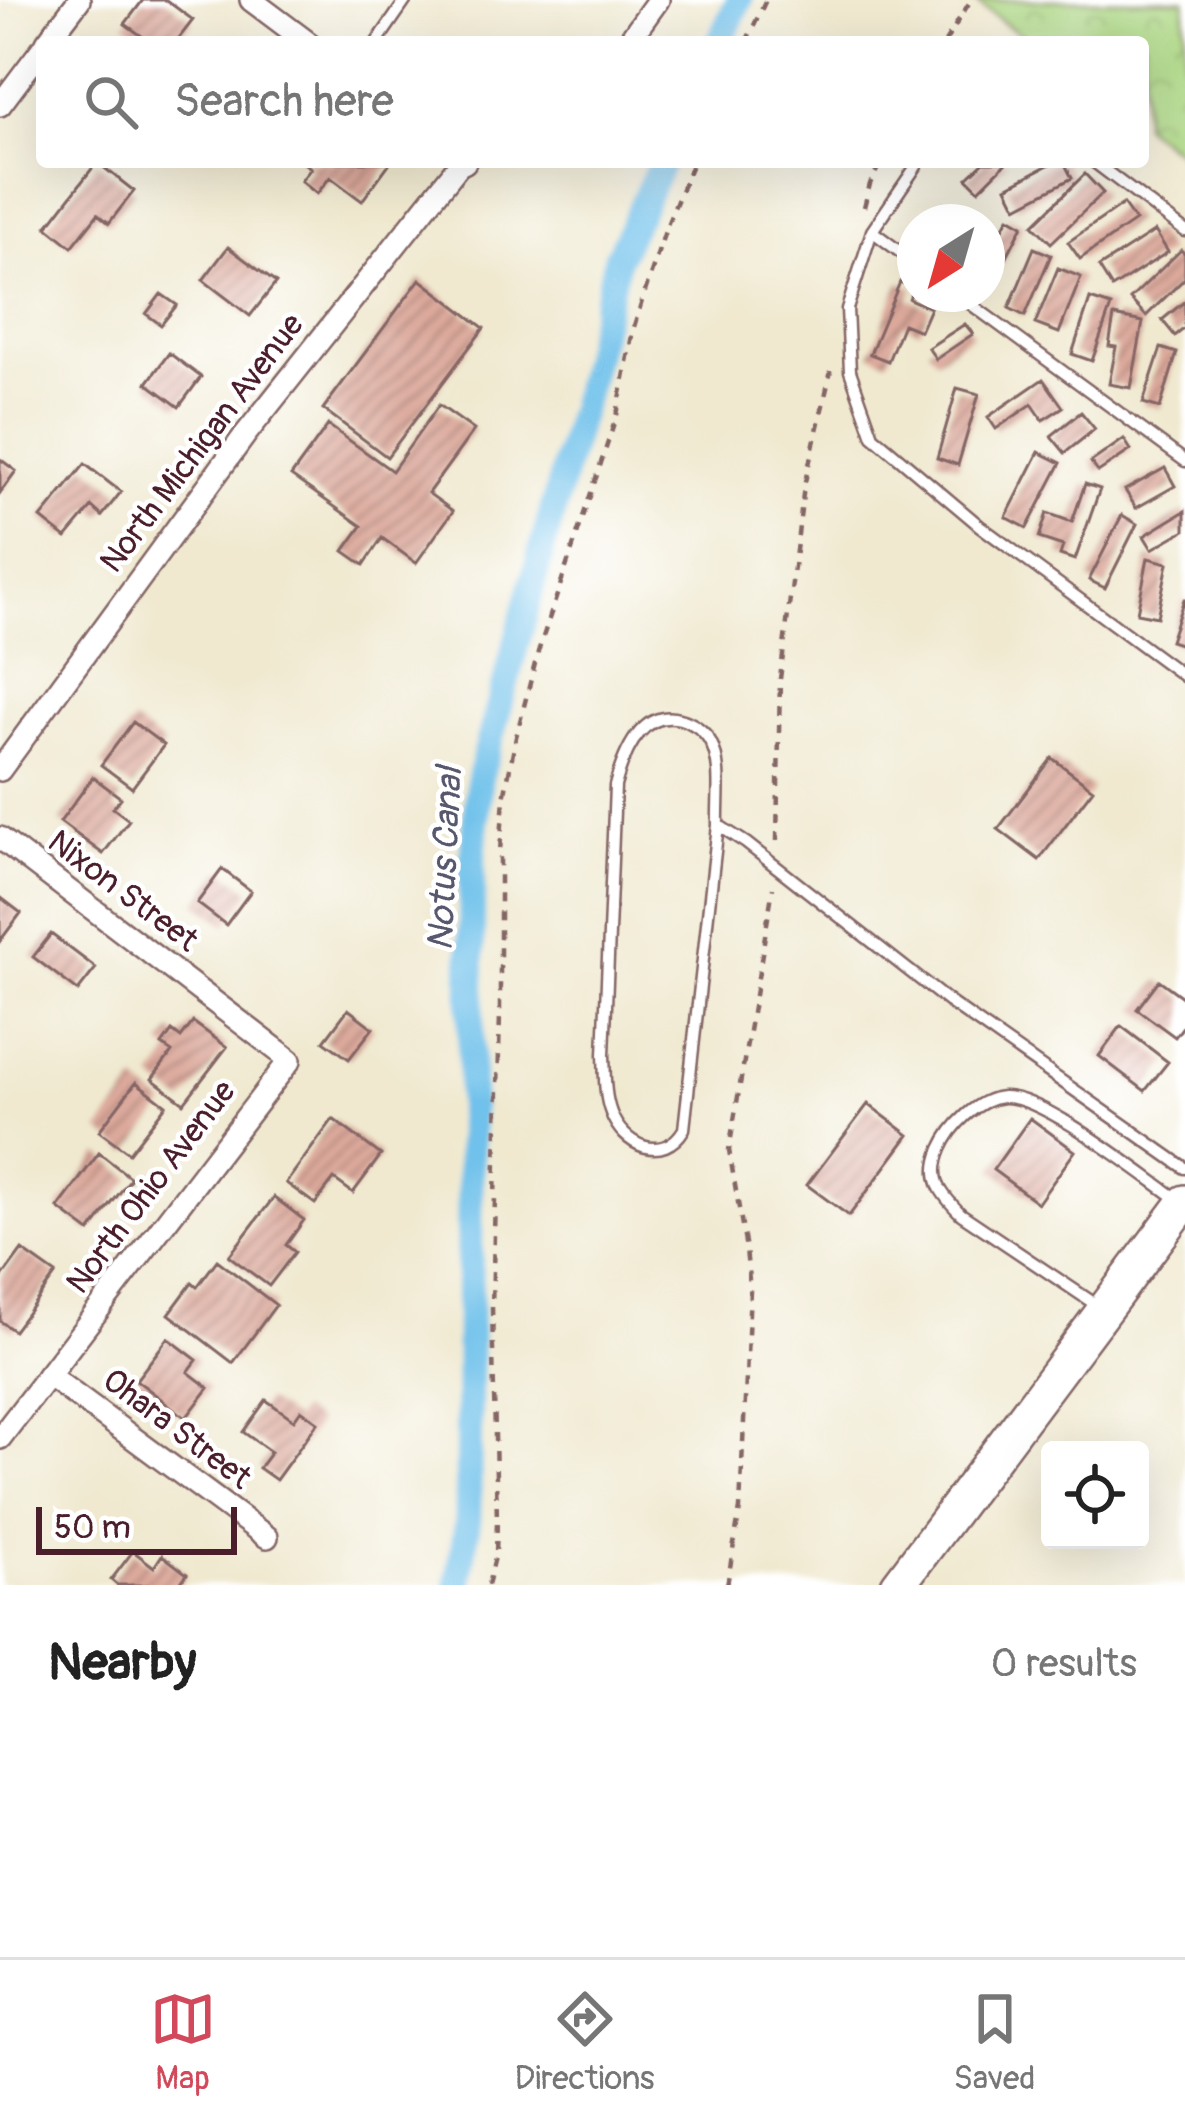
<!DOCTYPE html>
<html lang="en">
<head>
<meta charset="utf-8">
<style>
	:root { --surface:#fff; --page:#f6f6f6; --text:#222; --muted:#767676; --line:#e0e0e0; --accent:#d1495b }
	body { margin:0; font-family:Pangolin,sans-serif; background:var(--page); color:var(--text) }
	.controls { position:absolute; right:36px; bottom:36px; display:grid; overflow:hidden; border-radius:12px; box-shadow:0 12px 48px #0002 }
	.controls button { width:108px; height:108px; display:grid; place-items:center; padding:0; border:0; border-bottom:3px solid var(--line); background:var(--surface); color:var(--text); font:60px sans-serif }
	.compass { position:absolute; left:897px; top:204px; width:108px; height:108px; border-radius:50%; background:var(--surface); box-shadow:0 12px 48px #0002; rotate:217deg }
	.scale { position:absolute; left:36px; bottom:30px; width:201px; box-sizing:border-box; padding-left:12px; border:6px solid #4a1f2b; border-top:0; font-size:33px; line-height:42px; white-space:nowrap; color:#4a1f2b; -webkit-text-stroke:9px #fff; paint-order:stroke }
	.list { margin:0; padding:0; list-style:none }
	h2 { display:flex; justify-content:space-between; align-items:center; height:156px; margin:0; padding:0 48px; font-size:51px }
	h2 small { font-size:39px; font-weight:400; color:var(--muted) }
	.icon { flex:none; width:66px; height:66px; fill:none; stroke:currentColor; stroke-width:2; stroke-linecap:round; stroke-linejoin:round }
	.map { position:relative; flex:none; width:1185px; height:1585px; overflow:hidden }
	.search { position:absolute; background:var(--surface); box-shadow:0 12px 48px #0002; left:36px; right:36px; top:36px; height:132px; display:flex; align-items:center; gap:30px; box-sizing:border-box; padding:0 42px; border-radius:12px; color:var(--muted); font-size:45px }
	.sheet { height:372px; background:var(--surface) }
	nav { display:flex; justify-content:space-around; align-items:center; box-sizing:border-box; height:168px; border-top:3px solid var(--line); background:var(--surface); font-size:33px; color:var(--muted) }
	nav a { display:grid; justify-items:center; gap:6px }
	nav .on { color:var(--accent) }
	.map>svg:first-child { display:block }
	.park { fill:url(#park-crowns); stroke:#7a7a56; stroke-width:3 }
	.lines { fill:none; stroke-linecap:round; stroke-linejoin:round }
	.canal { stroke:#6fc1eb; stroke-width:27 }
	.building { fill:url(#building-hatch) }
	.lane-casing { stroke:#846665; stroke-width:15 }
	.street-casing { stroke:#846665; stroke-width:26 }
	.secondary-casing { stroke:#846665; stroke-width:38 }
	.path { stroke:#846665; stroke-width:4.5; stroke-dasharray:9 9; stroke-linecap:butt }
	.lane { stroke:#fff; stroke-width:10 }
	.street { stroke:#fff; stroke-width:21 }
	.secondary { stroke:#fff; stroke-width:33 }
	.labels { text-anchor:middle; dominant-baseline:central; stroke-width:9; stroke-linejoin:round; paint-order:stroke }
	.street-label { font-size:33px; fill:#4a1f2b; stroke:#fff }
	.water-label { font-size:36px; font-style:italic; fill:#57586e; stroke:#fff }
</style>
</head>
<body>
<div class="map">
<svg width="1185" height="1585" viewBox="0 0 1185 1585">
	<defs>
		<pattern id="park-crowns" width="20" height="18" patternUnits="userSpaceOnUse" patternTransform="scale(3)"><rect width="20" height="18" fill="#abd682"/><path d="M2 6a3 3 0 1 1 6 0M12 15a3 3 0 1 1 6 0" fill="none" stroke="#95b770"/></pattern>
		<pattern id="building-hatch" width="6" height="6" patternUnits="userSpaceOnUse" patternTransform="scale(3)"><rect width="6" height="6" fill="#dca99b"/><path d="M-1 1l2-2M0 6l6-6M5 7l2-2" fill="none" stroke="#b4897f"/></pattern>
	</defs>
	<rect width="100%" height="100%" fill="#fff"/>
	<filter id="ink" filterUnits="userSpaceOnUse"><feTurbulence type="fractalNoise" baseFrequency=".00833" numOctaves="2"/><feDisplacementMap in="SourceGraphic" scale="24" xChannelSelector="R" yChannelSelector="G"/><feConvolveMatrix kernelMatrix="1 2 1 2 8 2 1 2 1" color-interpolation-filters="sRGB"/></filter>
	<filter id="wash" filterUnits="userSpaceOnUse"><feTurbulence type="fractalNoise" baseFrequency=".004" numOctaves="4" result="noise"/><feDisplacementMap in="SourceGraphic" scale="48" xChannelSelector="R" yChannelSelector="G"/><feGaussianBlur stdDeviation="2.7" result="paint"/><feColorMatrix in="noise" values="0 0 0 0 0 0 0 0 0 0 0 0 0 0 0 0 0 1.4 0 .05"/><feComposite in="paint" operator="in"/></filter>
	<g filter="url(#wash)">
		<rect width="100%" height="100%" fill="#f0e9d0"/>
		<path class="park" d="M 978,0 L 1185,0 L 1185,157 L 1143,126 L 1143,42 L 1030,42 L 976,2 Z"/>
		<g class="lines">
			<path class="canal" d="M 720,42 L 739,0
				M 458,1585 L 468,1519 L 472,865 L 479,780 L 584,396 L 617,258 L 662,162"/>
		</g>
		<g id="blocks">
			<path class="building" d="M 143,0 L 166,0 L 193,20 L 176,42 L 150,42 L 125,24 Z
				M 97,162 L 134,191 L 109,223 L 98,214 L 72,247 L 47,227 Z
				M 302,162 L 387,162 L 389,164 L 362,201 L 330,177 L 317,194 L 301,181 L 311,168 Z
				M 984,162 L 1007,162 L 979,190 L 967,178 Z
				M 1054,162 L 1064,162 L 1072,178 L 1017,207 L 1007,187 Z
				M 1085,174 L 1103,193 L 1051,243 L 1033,225 Z
				M 1123,204 L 1135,221 L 1080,259 L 1068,242 Z
				M 965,205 L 982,210 L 978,222 L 959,222 Z
				M 1009,217 L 1023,225 L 991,287 L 987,285 L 987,259 Z
				M 1155,231 L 1168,252 L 1112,288 L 1099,267 Z
				M 228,247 L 276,283 L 250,316 L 203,280 Z
				M 1034,248 L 1051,255 L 1025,316 L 1009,308 Z
				M 1181,250 L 1185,254 L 1185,278 L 1146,316 L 1130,299 Z
				M 1058,268 L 1081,277 L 1059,333 L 1035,324 Z
				M 420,279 L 484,328 L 387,457 L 323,409 Z
				M 900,282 L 913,288 L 909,299 L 930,308 L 920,331 L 903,324 L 888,361 L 870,354 Z
				M 161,294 L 177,305 L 161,325 L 146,314 Z
				M 1090,299 L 1111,306 L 1092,361 L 1072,354 Z
				M 1185,301 L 1185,328 L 1175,336 L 1162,320 Z
				M 1114,316 L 1143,322 L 1131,388 L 1109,384 L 1116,347 L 1109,346 Z
				M 965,324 L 973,334 L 936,359 L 928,348 Z
				M 1161,348 L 1177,353 L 1160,408 L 1143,403 Z
				M 169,353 L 201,377 L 179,407 L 147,383 Z
				M 1043,379 L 1063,407 L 1043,420 L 1032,404 L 996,429 L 988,417 Z
				M 957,388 L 979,394 L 958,465 L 937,458 Z
				M 439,405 L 474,430 L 428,493 L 453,511 L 416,563 L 382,538 L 364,565 L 344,551 L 362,526 L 291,476 L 328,425 L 392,471 Z
				M 1081,412 L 1095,429 L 1065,453 L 1051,436 Z
				M 1124,439 L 1131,450 L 1098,472 L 1091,462 Z
				M 1039,452 L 1061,463 L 1027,528 L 1006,517 Z
				M 0,459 L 16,471 L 0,493 Z
				M 85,464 L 121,492 L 102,516 L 92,507 L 66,538 L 41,518 Z
				M 1165,468 L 1175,486 L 1136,508 L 1125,490 Z
				M 1085,484 L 1100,489 L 1075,560 L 1060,555 L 1063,546 L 1039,538 L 1047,513 L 1072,522 Z
				M 1185,511 L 1185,530 L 1152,549 L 1144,536 Z
				M 1122,515 L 1137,524 L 1105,588 L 1089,580 Z
				M 1148,558 L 1168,563 L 1157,617 L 1137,613 Z
				M 1184,599 L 1185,599 L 1185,646 L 1170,641 Z
				M 133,722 L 164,745 L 132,788 L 101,765 Z
				M 1052,758 L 1093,789 L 1039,860 L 998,829 Z
				M 93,777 L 121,798 L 113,808 L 129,820 L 103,854 L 60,822 Z
				M 222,869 L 251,891 L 226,925 L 197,903 Z
				M 0,897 L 21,913 L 0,941 Z
				M 51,934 L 96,968 L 78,991 L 33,957 Z
				M 1159,980 L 1185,999 L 1185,1024 L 1175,1037 L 1137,1009 Z
				M 348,1009 L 373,1028 L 349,1059 L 324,1041 Z
				M 193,1022 L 227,1047 L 184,1103 L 152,1079 L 172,1052 L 162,1045 L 172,1031 L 181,1038 Z
				M 1121,1026 L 1168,1062 L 1145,1091 L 1099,1056 Z
				M 136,1082 L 166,1105 L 129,1153 L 99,1131 Z
				M 868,1104 L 909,1135 L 849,1216 L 807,1185 Z
				M 1030,1118 L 1075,1151 L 1038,1203 L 993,1170 Z
				M 333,1119 L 381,1155 L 353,1193 L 334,1179 L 315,1204 L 286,1183 Z
				M 99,1153 L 131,1178 L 90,1232 L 58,1208 Z
				M 274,1197 L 304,1220 L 286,1245 L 295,1252 L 269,1286 L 229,1256 Z
				M 22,1250 L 56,1274 L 14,1331 L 0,1321 L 0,1280 Z
				M 217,1260 L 276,1305 L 233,1363 L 169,1314 L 192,1283 L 197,1287 Z
				M 168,1338 L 197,1360 L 188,1372 L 209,1388 L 186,1418 L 136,1380 Z
				M 266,1400 L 294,1420 L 301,1410 L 318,1422 L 276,1480 L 259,1468 L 271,1452 L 243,1432 Z
				M 133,1551 L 154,1567 L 162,1555 L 187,1574 L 179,1585 L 117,1585 L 111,1580 Z"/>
		</g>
	</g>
	<g filter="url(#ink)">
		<use href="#blocks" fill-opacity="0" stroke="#846665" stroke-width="3"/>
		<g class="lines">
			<g class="lane-casing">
				<path id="lane" d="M 377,42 L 406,0
					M 919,162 L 872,231 L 847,309 L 850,371 L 873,436 L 980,526 L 1185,677
					M 1094,162 L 1185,231
					M 872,231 L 915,263
					M 957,294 L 1185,461
					M 718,825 C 717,799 723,764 710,741 C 704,730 692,722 680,719 C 640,709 623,756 615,786 L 604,1055 C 605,1074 604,1095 611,1113 C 623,1146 663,1164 684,1129 L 718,825 L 746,843 L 949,1002 L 1185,1168
					M 1101,1308 L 961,1214 C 941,1194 928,1179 941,1149 C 951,1126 977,1099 1003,1097 C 1042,1094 1144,1176 1179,1200"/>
			</g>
			<g class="street-casing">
				<path id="street" d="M 251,0 L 307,42
					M 47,42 L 79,0
					M 628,42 L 658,0
					M 0,105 L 42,49
					M 0,770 L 245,435 L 459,165 L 465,162
					M 0,838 L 290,1060 L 0,1438
					M 48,1375 L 267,1537"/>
			</g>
			<g class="secondary-casing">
				<path id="secondary" d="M 898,1585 L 1185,1202"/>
			</g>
			<path class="path" d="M 746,42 L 766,0
				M 945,42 L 971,0
				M 864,207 L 870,184 L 881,162
				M 777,841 L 780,679 L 804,486 L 831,371
				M 488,1585 L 496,1553 L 497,1521 L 492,1307 L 500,1015 L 500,851 L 504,798 L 516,737 L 538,652 L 617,415 L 633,330 L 642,301 L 667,225 L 693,162
				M 727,1585 L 740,1509 L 750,1290 L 746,1249 L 729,1150 L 773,888"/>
			<use href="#lane" class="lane"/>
			<use href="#street" class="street"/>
			<use href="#secondary" class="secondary"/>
		</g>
	</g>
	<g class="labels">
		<g class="street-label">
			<text transform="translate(202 443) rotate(-53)">North Michigan Avenue</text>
			<text transform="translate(123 891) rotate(37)">Nixon Street</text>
			<text transform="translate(151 1187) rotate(-53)">North Ohio Avenue</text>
			<text transform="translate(177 1429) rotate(37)">Ohara Street</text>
		</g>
		<g class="water-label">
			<text transform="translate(445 859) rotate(-87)">Notus Canal</text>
		</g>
	</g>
</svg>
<div class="controls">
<button><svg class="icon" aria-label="locate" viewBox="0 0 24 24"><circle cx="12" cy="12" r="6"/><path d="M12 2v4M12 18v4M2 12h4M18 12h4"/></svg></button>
</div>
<svg class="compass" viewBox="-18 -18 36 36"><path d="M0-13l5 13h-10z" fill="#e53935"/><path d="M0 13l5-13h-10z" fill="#767676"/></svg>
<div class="scale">50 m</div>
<div class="search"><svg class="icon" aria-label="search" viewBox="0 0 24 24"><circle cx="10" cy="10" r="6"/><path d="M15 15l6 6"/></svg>Search here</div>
</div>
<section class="sheet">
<h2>Nearby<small>0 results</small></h2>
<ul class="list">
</ul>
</section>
<nav>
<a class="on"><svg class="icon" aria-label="map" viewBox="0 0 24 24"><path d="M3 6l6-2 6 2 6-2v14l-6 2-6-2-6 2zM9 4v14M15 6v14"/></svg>Map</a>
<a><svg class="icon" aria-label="directions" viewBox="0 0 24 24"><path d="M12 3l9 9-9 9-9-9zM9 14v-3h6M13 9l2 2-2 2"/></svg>Directions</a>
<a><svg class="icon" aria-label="saved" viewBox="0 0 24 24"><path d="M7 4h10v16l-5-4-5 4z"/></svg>Saved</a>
</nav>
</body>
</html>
